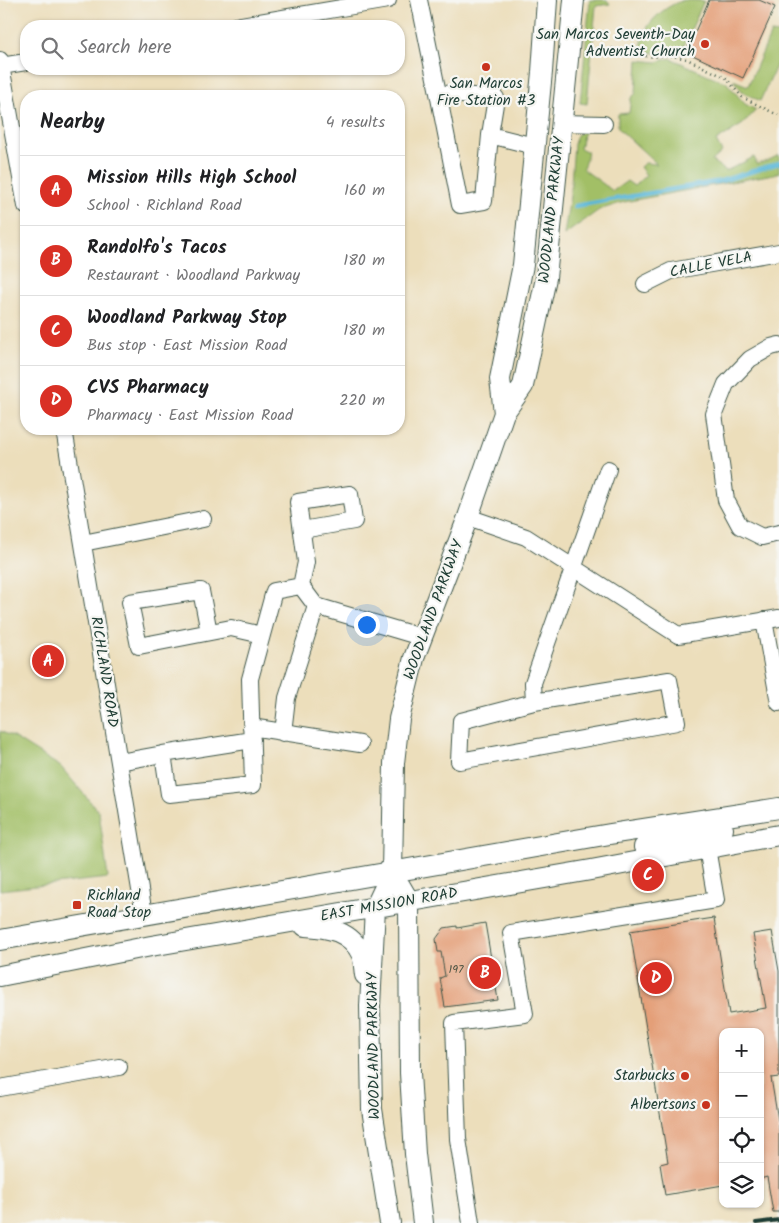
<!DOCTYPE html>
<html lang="en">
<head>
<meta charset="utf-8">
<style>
	:root { --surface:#fff; --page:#f2f2f2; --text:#202124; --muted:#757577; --line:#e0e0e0; --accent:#d93025 }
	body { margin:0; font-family:Kalam,sans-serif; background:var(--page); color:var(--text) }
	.controls { position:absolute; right:15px; bottom:15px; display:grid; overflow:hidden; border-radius:10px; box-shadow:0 1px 4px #0004 }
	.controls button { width:45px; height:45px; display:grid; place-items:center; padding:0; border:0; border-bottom:1px solid var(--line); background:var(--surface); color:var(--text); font:25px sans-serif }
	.you { position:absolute; left:366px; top:624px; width:18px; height:18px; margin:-12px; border:4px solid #fff; border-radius:50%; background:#1a73e8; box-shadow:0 0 0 8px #1a73e833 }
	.badge { display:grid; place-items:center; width:32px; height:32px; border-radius:50%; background:var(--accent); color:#fff; font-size:16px; font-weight:700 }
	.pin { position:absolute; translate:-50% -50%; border:2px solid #fff; box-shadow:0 1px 5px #0006 }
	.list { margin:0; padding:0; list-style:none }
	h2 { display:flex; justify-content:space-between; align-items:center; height:65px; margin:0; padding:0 20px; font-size:21px }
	h2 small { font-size:16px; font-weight:400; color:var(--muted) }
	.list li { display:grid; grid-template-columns:32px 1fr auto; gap:15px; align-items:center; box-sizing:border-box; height:70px; padding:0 20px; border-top:1px solid var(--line) }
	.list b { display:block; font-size:19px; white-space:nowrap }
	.list p { margin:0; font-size:16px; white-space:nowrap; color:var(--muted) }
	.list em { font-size:16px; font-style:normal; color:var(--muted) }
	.icon { flex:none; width:28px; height:28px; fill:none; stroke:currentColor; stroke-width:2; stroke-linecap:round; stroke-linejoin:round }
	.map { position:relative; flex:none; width:779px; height:1223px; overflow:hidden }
	.search { position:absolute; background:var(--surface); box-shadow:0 1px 4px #0004; left:20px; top:20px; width:385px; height:55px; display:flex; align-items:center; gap:12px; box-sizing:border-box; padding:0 18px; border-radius:20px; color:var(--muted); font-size:19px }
	.panel { position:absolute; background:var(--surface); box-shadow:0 1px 4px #0004; left:20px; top:90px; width:385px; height:345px; border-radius:20px }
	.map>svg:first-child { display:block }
	.green { fill:#a2bf66; stroke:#607e4d }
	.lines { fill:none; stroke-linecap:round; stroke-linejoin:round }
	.stream { stroke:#5bb8d9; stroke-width:4.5 }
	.building { fill:#e49f78 }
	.minor-casing { stroke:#3e5548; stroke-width:18 }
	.major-casing { stroke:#3e5548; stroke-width:22 }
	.path { stroke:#3e5548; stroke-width:2.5; stroke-dasharray:1 4; stroke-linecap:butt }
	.minor { stroke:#fff; stroke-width:16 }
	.major { stroke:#fff; stroke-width:20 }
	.rail { stroke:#1f3d34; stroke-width:4 }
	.poi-dot { fill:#c8321e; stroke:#f6f6f2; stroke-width:2 }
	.labels { text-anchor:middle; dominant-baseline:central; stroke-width:4.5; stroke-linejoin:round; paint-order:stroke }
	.number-label { font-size:12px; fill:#505645 }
	.poi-label { font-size:15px; fill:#1f3d34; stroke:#f6f6f2; text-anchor:end }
	.street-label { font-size:15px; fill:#1f3d34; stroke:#f6f6f2 }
</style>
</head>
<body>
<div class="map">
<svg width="779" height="1223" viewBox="0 0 779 1223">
	<rect width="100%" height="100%" fill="#f6f6f2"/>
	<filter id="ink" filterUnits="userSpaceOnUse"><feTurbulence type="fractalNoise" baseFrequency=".02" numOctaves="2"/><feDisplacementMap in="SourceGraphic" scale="10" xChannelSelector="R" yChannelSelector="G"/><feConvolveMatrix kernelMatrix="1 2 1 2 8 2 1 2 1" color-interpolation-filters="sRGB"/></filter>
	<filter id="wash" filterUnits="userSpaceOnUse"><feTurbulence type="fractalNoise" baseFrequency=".0096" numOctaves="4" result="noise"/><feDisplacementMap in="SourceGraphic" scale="20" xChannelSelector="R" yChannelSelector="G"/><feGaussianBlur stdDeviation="1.12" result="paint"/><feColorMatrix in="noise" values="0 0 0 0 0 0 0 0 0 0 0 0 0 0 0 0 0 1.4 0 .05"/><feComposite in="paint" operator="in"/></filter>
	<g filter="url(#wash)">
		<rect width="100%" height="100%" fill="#ecdebb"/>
		<path class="green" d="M 590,0 L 607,0 L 610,4 L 596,6 L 587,104 L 580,103 Z
			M 684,0 L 704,1 L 680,54 L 668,48 L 654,53 L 640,50 C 642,44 643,36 646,30 C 653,16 670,4 684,0 Z
			M 771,33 L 779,34 L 779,60 L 760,101 L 743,92 L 733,80 L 748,86 Z
			M 670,58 L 722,81 L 726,82 L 745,104 L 756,110 L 743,124 L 716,141 L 722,152 L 712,161 L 726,171 L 754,157 L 757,164 L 767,161 L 779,155 L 779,173 L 624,202 L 599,210 L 564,235 L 570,196 L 574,144 L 577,135 L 584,131 L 580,148 L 588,152 L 583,169 L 613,191 L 627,181 L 634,186 L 646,175 L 640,167 L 645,163 L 657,164 L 618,128 L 618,114 L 629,113 L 631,98 L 636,93 L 638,60 L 657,62 Z
			M 0,731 L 13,737 L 61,767 L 99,812 L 108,878 L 0,890 Z"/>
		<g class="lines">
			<path class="stream" d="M 575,206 L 721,181 L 779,163"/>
		</g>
		<g id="blocks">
			<path class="building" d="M 709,0 L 759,0 L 775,7 L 743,78 L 686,52 Z
				M 714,918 L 729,1014 L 766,1008 L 753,934 L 772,931 L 779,971 L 779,1077 L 771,1078 L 779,1126 L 779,1212 L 773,1212 L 767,1177 L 760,1179 L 760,1032 L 723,1032 L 723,1185 L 665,1195 L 660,1164 L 668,1162 L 630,931 Z
				M 485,923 L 498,1000 L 445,1007 L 440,978 L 445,976 L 441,952 L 438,952 L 436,939 L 444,928 L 457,926 L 457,928 Z"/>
		</g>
	</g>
	<g filter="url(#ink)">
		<use href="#blocks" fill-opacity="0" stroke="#3e5548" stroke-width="1"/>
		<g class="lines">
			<g class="minor-casing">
				<path id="minor" d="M 419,0 L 438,93 L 496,98 L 490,135 L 534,146
					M 235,26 L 388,0
					M 0,60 L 26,206
					M 1,66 L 26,62
					M 438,93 L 460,205 L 484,201 L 490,135
					M 562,123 L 604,124
					M 645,284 L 671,271 L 779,252
					M 779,345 L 771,347 L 750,359 L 726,384 L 714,414 L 726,500 L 740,526 L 762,537 L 779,533
					M 64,429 L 144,914
					M 468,517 L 526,537 L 678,635 L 779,618
					M 302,530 L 354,521 L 350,494 L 298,502 L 306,562 L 301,586 L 316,606 L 421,637
					M 83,543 L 203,519
					M 764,620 L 779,703
					M 209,632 L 201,591 L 130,602 L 139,646 L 231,628 L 262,635
					M 534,702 L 669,680 L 677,722 L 459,761 L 461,721 L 534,702 L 533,683 L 608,469
					M 251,727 L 360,744
					M 283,733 L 287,698 L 316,606
					M 252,740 L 163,754 L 169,794 L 253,785 L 250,679 L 274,591 L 301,586
					M 119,762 L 163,754
					M 0,1088 L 119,1067
					M 471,1223 L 458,1139 L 454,1023 L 525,1014 L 511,933 L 716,900 L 707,848"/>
			</g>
			<g class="major-casing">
				<path id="major" d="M 504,413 L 500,379 L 523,265 L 542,72 L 547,0
					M 644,847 L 723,829
					M 392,872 L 409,901 L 410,1073 L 415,1154 L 423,1223
					M 305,926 C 328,927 351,931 362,955 C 364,961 364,969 365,975
					M 0,940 L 610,834 L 779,808
					M 0,976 L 151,946 L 591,870 L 779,835
					M 390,1223 L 372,1109 L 370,1006 L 375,908 L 392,872 L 394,763 L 399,719 L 414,658 L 468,517 L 504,413 L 523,386 L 546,278 L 574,0"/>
			</g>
			<path class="path" d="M 612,48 L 622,53 L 653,57 L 667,55 L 687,59 L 726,78 L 742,97 L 778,115"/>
			<use href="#minor" class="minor"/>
			<use href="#major" class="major"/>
			<path class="rail" d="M 756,1223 L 779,1220"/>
		</g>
	</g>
	<g class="poi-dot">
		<circle cx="705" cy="44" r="5"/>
		<circle cx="486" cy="67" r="5"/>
		<rect x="72" y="900" width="10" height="10" rx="2.5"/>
		<circle cx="685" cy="1076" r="5"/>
		<circle cx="706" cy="1105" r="5"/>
	</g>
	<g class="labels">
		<g class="number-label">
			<text x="456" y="969">197</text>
		</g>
		<g class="poi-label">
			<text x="695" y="35">San Marcos Seventh-Day<tspan x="695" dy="17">Adventist Church</tspan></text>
			<text x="486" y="84" text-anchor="middle">San Marcos<tspan x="486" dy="17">Fire Station #3</tspan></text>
			<text x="87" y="896" text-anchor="start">Richland<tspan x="87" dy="17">Road Stop</tspan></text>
			<text x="675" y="1076">Starbucks</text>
			<text x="696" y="1105">Albertsons</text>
		</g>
		<g class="street-label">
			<text transform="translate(552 210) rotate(-84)">WOODLAND PARKWAY</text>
			<text transform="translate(711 265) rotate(-11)">CALLE VELA</text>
			<text transform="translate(434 610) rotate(-70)">WOODLAND PARKWAY</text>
			<text transform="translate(104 672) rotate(81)">RICHLAND ROAD</text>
			<text transform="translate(389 905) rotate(-10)">EAST MISSION ROAD</text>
			<text transform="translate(374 1046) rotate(-91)">WOODLAND PARKWAY</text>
		</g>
	</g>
</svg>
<div class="controls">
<button>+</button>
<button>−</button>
<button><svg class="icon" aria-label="locate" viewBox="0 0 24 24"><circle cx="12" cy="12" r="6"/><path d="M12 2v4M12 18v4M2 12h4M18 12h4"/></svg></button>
<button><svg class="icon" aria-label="layers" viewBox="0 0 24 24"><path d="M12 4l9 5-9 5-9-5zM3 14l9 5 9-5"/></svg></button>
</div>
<div class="you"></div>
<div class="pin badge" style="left:48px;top:661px">A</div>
<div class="pin badge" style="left:485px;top:973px">B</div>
<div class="pin badge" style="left:648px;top:875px">C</div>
<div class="pin badge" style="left:656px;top:978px">D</div>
<div class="search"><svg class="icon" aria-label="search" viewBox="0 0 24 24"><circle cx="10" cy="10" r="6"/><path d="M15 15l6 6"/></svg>Search here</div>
<section class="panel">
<h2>Nearby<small>4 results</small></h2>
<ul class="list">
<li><span class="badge">A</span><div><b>Mission Hills High School</b><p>School · Richland Road</p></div><em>160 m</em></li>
<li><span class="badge">B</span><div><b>Randolfo's Tacos</b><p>Restaurant · Woodland Parkway</p></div><em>180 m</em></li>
<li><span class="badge">C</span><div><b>Woodland Parkway Stop</b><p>Bus stop · East Mission Road</p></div><em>180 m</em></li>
<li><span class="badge">D</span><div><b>CVS Pharmacy</b><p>Pharmacy · East Mission Road</p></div><em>220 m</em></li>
</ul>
</section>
</div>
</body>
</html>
